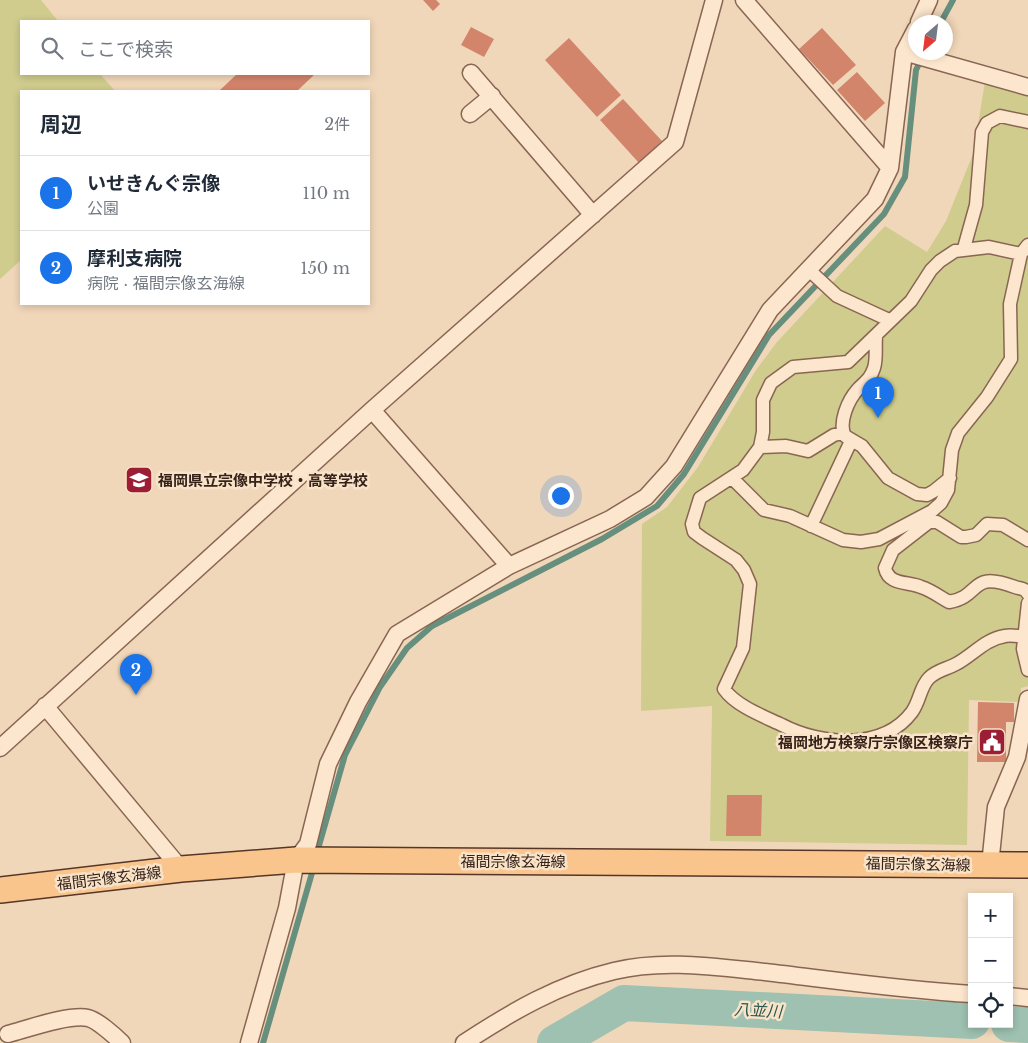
<!DOCTYPE html>
<html lang="ja">
<head>
<meta charset="utf-8">
<style>
	:root { --surface:#fff; --page:#f6f6f7; --text:#1f2937; --muted:#747a83; --line:#e0e1e3; --accent:#1a73e8 }
	body { margin:0; font-family:"Libre Baskerville","Noto Sans JP",serif; background:var(--page); color:var(--text) }
	.controls { position:absolute; right:15px; bottom:15px; display:grid; overflow:hidden; border-radius:0px; box-shadow:0 2px 8px #0003 }
	.controls button { width:45px; height:45px; display:grid; place-items:center; padding:0; border:0; border-bottom:1px solid var(--line); background:var(--surface); color:var(--text); font:25px sans-serif }
	.compass { position:absolute; left:908px; top:15px; width:45px; height:45px; border-radius:50%; background:var(--surface); box-shadow:0 2px 8px #0003; rotate:208deg }
	.you { position:absolute; left:560px; top:495px; width:18px; height:18px; margin:-12px; border:4px solid #fff; border-radius:50%; background:#1a73e8; box-shadow:0 0 0 8px #1a73e833 }
	.badge { display:grid; place-items:center; width:32px; height:32px; border-radius:50%; background:var(--accent); color:#fff; font-size:16px; font-weight:700 }
	.pin { position:absolute; translate:-50% -41px; filter:drop-shadow(0 1px 2px #0008) }
	.pin::after { content:''; position:absolute; top:26px; width:18px; height:15px; background:inherit; clip-path:polygon(0 0,100% 0,50% 100%) }
	.list { margin:0; padding:0; list-style:none }
	h2 { display:flex; justify-content:space-between; align-items:center; height:65px; margin:0; padding:0 20px; font-size:21px }
	h2 small { font-size:16px; font-weight:400; color:var(--muted) }
	.list li { display:grid; grid-template-columns:32px 1fr auto; gap:15px; align-items:center; box-sizing:border-box; height:75px; padding:0 20px; border-top:1px solid var(--line) }
	.list b { display:block; font-size:19px; white-space:nowrap }
	.list p { margin:0; font-size:16px; white-space:nowrap; color:var(--muted) }
	.list em { font-size:16px; font-style:normal; color:var(--muted) }
	.icon { flex:none; width:28px; height:28px; fill:none; stroke:currentColor; stroke-width:2; stroke-linecap:round; stroke-linejoin:round }
	.map { position:relative; flex:none; width:1028px; height:1043px; overflow:hidden }
	.search { position:absolute; background:var(--surface); box-shadow:0 2px 8px #0003; left:20px; top:20px; width:350px; height:55px; display:flex; align-items:center; gap:12px; box-sizing:border-box; padding:0 18px; border-radius:0px; color:var(--muted); font-size:19px }
	.panel { position:absolute; background:var(--surface); box-shadow:0 2px 8px #0003; left:20px; top:90px; width:350px; height:215px; border-radius:0px }
	.map>svg:first-child { display:block }
	.green { fill:#cfcc8d }
	.lines { fill:none; stroke-linecap:round; stroke-linejoin:round }
	.stream { stroke:#668f7e; stroke-width:6 }
	.river { stroke:#9ec1b1; stroke-width:36 }
	.building { fill:#d3856b }
	.pedestrian-casing { stroke:#896653; stroke-width:15 }
	.minor-casing { stroke:#896653; stroke-width:19 }
	.primary-casing { stroke:#553628; stroke-width:28 }
	.pedestrian { stroke:#fce6cd; stroke-width:12 }
	.minor { stroke:#fce6cd; stroke-width:16 }
	.primary { stroke:#f9c58c; stroke-width:25 }
	.labels { text-anchor:middle; dominant-baseline:central; stroke-width:5; stroke-linejoin:round; paint-order:stroke }
	.poi-label { font-size:15px; font-weight:bold; fill:#362219; stroke:#f8e3c9; text-anchor:start }
	.street-label { font-size:15px; fill:#362219; stroke:#f8e3c9 }
	.water-label { font-size:16px; font-style:italic; fill:#27574c; stroke:#f8e3c9 }
</style>
</head>
<body>
<div class="map">
<svg width="1028" height="1043" viewBox="0 0 1028 1043">
	<rect width="100%" height="100%" fill="#f1d7b9"/>
	<path class="green" d="M 0,0 L 41,0 L 58,21 L 21,21 L 21,74 L 100,74 L 115,91 L 21,91 L 21,260 L 0,279 Z
		M 985,82 L 1028,96 L 1028,686 L 1021,688 L 1021,702 L 969,700 L 967,845 L 710,841 L 712,706 L 641,711 L 642,524 L 667,507 L 698,467 L 756,370 L 777,342 L 885,226 L 927,252 L 946,221 L 973,154 Z"/>
	<g class="lines">
		<path class="stream" d="M 941,22 L 953,0
			M 316,856 L 345,755 L 380,687 L 407,648 L 432,626 L 602,539 L 657,506 L 684,474 L 769,335 L 884,214 L 905,177 L 916,70 L 922,58
			M 263,1043 L 314,866"/>
		<path class="river" d="M 1009,1024 L 1028,1025
			M 555,1043 L 624,1003 L 972,1021"/>
	</g>
	<path class="building" d="M 423,0 L 436,0 L 440,4 L 433,11 Z
		M 471,27 L 494,39 L 484,57 L 461,45 Z
		M 822,28 L 856,65 L 833,85 L 799,49 Z
		M 569,38 L 621,95 L 597,117 L 545,60 Z
		M 857,72 L 885,103 L 865,121 L 837,90 Z
		M 237,74 L 315,74 L 297,91 L 219,91 Z
		M 623,99 L 662,141 L 639,163 L 600,120 Z
		M 978,702 L 1014,703 L 1014,722 L 1006,722 L 1006,762 L 977,762 Z
		M 727,795 L 762,795 L 761,836 L 726,836 Z"/>
	<g class="lines">
		<g class="pedestrian-casing">
			<path id="pedestrian" d="M 964,248 L 976,205 L 982,132 L 987,123 L 1000,116 L 1028,122
				M 1021,254 L 989,247 L 955,251 L 940,261 L 931,270 L 911,301 L 848,362 L 793,367 L 771,383 L 763,400 L 763,432 L 760,447 L 743,470 L 700,498 L 692,524 L 694,532 L 702,538 L 736,560 L 744,570 L 750,584 L 743,648 L 724,689 C 736,706 763,716 782,725 C 820,745 883,751 912,712 C 920,701 920,687 929,678 C 937,670 947,669 956,664 C 973,655 985,639 1005,636 C 1012,634 1021,637 1028,637
				M 809,270 L 837,296 L 889,320
				M 876,337 C 875,347 877,359 874,368 C 871,378 865,382 858,389 C 848,400 838,423 845,436 L 862,446 L 888,478 L 917,494 L 927,495 L 934,491 L 950,478
				M 760,447 L 786,446 L 808,451 L 834,435 L 843,433
				M 732,478 L 764,510 L 790,516 L 843,540 L 861,542 L 879,539 L 932,511 L 941,503 L 948,490 L 952,450 L 958,433 L 987,397 L 1011,359 L 1010,304 L 1021,254 L 1028,245
				M 811,526 L 851,441
				M 1028,540 L 1003,525 L 987,524 L 976,535 L 966,537 L 961,537 L 937,522 L 929,522 L 893,550 L 885,568 C 889,586 908,581 921,587 C 931,590 940,597 949,602 C 983,596 968,570 1015,587 C 1021,589 1025,588 1028,594
				M 1028,603 L 1023,649 L 1028,670"/>
		</g>
		<g class="minor-casing">
			<path id="minor" d="M 744,0 L 890,168
				M 919,22 L 929,0
				M 904,52 L 1028,87
				M 471,73 L 593,215
				M 470,114 L 492,96
				M 372,410 L 509,566
				M 45,706 L 181,869
				M 0,748 L 372,410 L 675,142 L 714,0
				M 990,865 L 996,807 L 1017,757 L 1028,699
				M 1009,996 L 1028,998
				M 8,1034 C 27,1029 69,1014 88,1018 C 97,1020 115,1036 122,1043
				M 249,1043 L 287,908 L 296,860 L 308,844 L 328,764 L 358,702 L 397,634 L 509,566 L 610,519 L 646,497 L 674,466 L 770,310 L 875,199 L 890,168 L 904,52 L 916,29
				M 464,1043 C 511,1012 559,984 614,971 C 663,959 715,967 765,972 C 833,980 903,990 972,994"/>
		</g>
		<g class="primary-casing">
			<path id="primary" d="M 0,890 L 181,869 L 296,860 L 1028,865"/>
		</g>
		<use href="#pedestrian" class="pedestrian"/>
		<use href="#minor" class="minor"/>
		<use href="#primary" class="primary"/>
	</g>
	<defs>
		<g id="school-square" transform="scale(1.4375)"><rect x="-9" y="-9" width="18" height="18" rx="4" fill="#9c1e34" stroke="#f8e3c9"/><path d="M0-5L7-2L0 1L-7-2ZM-4 1L0 2.5L4 1V4Q0 6-4 4Z" fill="#fff"/></g>
		<g id="civic-square" transform="scale(1.4375)"><rect x="-9" y="-9" width="18" height="18" rx="4" fill="#9c1e34" stroke="#f8e3c9"/><path d="M-.6-6.5H3V-4.5H.6V-3L4-1V1h2V6H-6V1h2V-1L-.6-3ZM-1.2 2.5V6h2.4V2.5Z" fill="#fff"/></g>
	</defs>
	<g fill-rule="evenodd">
		<use href="#school-square" x="139" y="480"/>
		<use href="#civic-square" x="992" y="742"/>
	</g>
	<g class="labels">
		<g class="poi-label">
			<text x="158" y="480">福岡県立宗像中学校・高等学校</text>
			<text x="973" y="742" text-anchor="end">福岡地方検察庁宗像区検察庁</text>
		</g>
		<g class="street-label">
			<text x="513" y="861">福間宗像玄海線</text>
			<text transform="translate(918 864) rotate(1)">福間宗像玄海線</text>
			<text transform="translate(109 878) rotate(-7)">福間宗像玄海線</text>
		</g>
		<g class="water-label">
			<text transform="translate(758 1010) rotate(3)">八並川</text>
		</g>
	</g>
</svg>
<div class="controls">
<button>+</button>
<button>−</button>
<button><svg class="icon" aria-label="locate" viewBox="0 0 24 24"><circle cx="12" cy="12" r="6"/><path d="M12 2v4M12 18v4M2 12h4M18 12h4"/></svg></button>
</div>
<svg class="compass" viewBox="-18 -18 36 36"><path d="M0-13l5 13h-10z" fill="#e53935"/><path d="M0 13l5-13h-10z" fill="#747a83"/></svg>
<div class="you"></div>
<div class="pin badge" style="left:878px;top:418px">1</div>
<div class="pin badge" style="left:136px;top:695px">2</div>
<div class="search"><svg class="icon" aria-label="search" viewBox="0 0 24 24"><circle cx="10" cy="10" r="6"/><path d="M15 15l6 6"/></svg>ここで検索</div>
<section class="panel">
<h2>周辺<small>2件</small></h2>
<ul class="list">
<li><span class="badge">1</span><div><b>いせきんぐ宗像</b><p>公園</p></div><em>110 m</em></li>
<li><span class="badge">2</span><div><b>摩利支病院</b><p>病院 · 福間宗像玄海線</p></div><em>150 m</em></li>
</ul>
</section>
</div>
</body>
</html>
